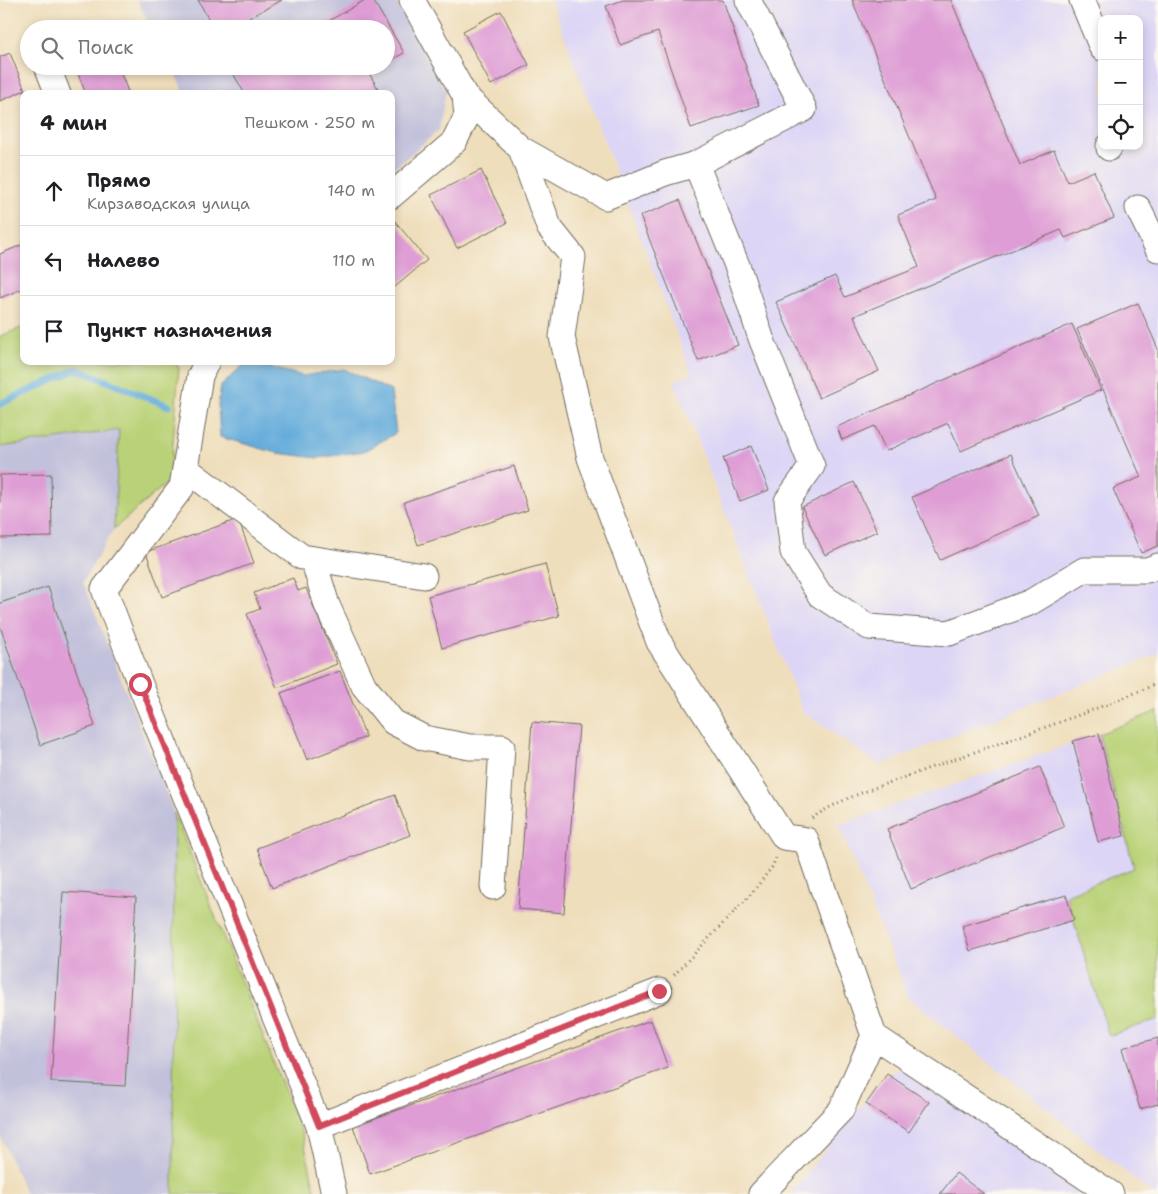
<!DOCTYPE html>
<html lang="ru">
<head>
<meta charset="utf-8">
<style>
	:root { --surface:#fff; --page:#f2f2f2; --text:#202124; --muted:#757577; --line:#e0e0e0 }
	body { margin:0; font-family:"Shantell Sans",sans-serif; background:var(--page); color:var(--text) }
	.controls { position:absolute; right:15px; top:15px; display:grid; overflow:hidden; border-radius:10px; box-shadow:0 2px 8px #0003 }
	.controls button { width:45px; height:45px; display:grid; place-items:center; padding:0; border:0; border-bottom:1px solid var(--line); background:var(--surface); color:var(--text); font:25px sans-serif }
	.stop { position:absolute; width:15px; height:15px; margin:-11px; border:4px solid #d1495b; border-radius:50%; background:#fff }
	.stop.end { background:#d1495b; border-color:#fff; box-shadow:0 1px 5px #0008 }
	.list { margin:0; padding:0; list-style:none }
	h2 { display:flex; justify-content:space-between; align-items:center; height:65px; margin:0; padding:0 20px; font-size:21px }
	h2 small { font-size:16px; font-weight:400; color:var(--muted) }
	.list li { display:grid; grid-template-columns:32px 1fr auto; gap:15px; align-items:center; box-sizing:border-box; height:70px; padding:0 20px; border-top:1px solid var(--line) }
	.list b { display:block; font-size:19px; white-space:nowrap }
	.list p { margin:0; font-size:16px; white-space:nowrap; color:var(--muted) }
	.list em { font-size:16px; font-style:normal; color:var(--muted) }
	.icon { flex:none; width:28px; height:28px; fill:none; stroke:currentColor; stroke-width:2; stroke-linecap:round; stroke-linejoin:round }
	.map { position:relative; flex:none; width:1158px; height:1194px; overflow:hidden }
	.search { position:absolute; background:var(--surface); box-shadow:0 2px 8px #0003; left:20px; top:20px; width:375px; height:55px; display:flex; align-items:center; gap:12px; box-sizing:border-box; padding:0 18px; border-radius:28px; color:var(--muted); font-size:19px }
	.panel { position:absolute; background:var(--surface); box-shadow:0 2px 8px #0003; left:20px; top:90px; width:375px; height:275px; border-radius:10px }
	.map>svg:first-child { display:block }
	.built { fill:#ddd5f6; fill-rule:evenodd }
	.industrial { fill:#c2c1dc }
	.green { fill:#b9d277; stroke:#727e51 }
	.water { fill:#64acdb; stroke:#486c83 }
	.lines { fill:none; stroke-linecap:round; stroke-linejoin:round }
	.stream { stroke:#64acdb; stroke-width:7 }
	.building { fill:#de9dd5 }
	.minor-casing { stroke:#706a5e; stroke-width:27 }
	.path { stroke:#706a5e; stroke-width:3; stroke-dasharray:1 4; stroke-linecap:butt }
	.minor { stroke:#fff; stroke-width:25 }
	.route { stroke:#d1495b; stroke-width:6 }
</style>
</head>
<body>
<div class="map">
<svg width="1158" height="1194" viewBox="0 0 1158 1194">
	<rect width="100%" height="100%" fill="#fbf7ec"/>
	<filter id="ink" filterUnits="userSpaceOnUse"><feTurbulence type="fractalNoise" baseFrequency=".02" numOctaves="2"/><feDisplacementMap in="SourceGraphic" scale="10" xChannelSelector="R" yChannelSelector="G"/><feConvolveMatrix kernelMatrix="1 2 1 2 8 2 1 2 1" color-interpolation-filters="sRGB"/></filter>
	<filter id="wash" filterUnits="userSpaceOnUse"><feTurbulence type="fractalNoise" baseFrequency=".0096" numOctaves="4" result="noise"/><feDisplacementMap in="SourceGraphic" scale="20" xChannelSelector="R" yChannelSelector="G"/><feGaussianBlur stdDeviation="1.12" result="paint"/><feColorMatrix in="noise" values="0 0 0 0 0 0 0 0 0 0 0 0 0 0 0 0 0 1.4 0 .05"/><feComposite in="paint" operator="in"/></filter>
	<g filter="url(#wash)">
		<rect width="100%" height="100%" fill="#efdebc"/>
		<path class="built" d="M 551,0 L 1158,0 L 1158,654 L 880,765 L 803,712 L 674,381 L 692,374 ZM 1102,19 L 1139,19 L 1139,146 L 1102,146 Z
			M 1099,734 L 1134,868 L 1067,895 L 1109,1036 L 1158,1019 L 1158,1194 L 1153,1194 L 909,998 L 839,825 Z
			M 905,1068 L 1088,1194 L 790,1194 L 887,1074 Z"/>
		<path class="industrial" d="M 137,0 L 395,0 L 446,91 L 439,130 L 391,171 L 391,94 L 185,94 L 171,66 L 386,66 L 386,29 L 152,29 Z
			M 119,430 L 114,529 L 83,582 L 174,813 L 173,1194 L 26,1194 L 0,1135 L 0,447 Z"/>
		<path class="green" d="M 24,327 L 24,361 L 174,361 L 179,368 L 170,480 L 114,529 L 119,430 L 0,447 L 0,336 Z
			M 1158,711 L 1158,1019 L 1109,1036 L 1066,895 L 1134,868 L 1099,734 Z
			M 174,813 L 302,1134 L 316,1194 L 173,1194 Z"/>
		<path class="water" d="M 247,361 L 303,376 L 344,369 L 391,391 L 396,433 L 364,451 L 318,458 L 277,453 L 220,437 L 218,405 L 221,386 Z"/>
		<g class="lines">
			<path class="stream" d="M 0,404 L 77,369 L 169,406"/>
		</g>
		<g id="blocks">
			<path class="building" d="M 198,0 L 282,0 L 241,22 L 245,29 L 214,29 Z
				M 365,0 L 373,0 L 404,53 L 386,63 L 386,29 L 315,29 Z
				M 623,0 L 723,0 L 759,105 L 691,128 L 658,32 L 620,45 L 606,6 Z
				M 852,0 L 951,0 L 1020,165 L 1054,150 L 1068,182 L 1094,171 L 1114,218 L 1065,238 L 1061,230 L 854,316 L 879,371 L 819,398 L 776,302 L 835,276 L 845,297 L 919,267 L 898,215 L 936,200 Z
				M 501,11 L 529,65 L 491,85 L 463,31 Z
				M 10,53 L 25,90 L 0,101 L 0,57 Z
				M 75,66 L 118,66 L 129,94 L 86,94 Z
				M 250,66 L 381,66 L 369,73 L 381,94 L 245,94 L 234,75 Z
				M 481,170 L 507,223 L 457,248 L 431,195 Z
				M 680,200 L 738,345 L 698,361 L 640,216 Z
				M 394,220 L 427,260 L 395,287 L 391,282 L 391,222 Z
				M 24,244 L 24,288 L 0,298 L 0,254 Z
				M 1138,303 L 1158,349 L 1158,546 L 1141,553 L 1113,489 L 1141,477 L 1077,329 Z
				M 1072,324 L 1101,390 L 961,451 L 948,423 L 886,451 L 875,426 L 842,440 L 837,427 Z
				M 751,446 L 769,490 L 740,501 L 723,458 Z
				M 1011,454 L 1039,516 L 940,560 L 912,497 Z
				M 514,466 L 528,510 L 418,545 L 404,502 Z
				M 51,474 L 52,537 L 0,538 L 0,475 Z
				M 854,482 L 877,531 L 825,555 L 802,507 Z
				M 238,519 L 254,563 L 162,597 L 146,552 Z
				M 545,564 L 559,616 L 442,648 L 428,596 Z
				M 293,578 L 298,591 L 306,588 L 337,664 L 277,688 L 247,614 L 260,609 L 254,593 Z
				M 48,587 L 95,726 L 40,745 L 0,626 L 0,603 Z
				M 340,671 L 366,737 L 307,760 L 281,693 Z
				M 532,722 L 579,726 L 564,913 L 518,909 Z
				M 1099,734 L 1124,836 L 1098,842 L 1073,741 Z
				M 1040,767 L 1064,827 L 911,889 L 887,829 Z
				M 395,795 L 410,835 L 272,888 L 257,848 Z
				M 63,892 L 136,897 L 125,1086 L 51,1082 Z
				M 1066,895 L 1074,920 L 970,951 L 962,926 Z
				M 651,1020 L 668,1068 L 370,1174 L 353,1126 Z
				M 1158,1038 L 1158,1104 L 1140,1109 L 1122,1048 Z
				M 887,1074 L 929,1102 L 909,1132 L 866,1104 Z
				M 956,1173 L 984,1194 L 940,1194 Z"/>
		</g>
	</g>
	<g filter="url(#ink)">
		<use href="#blocks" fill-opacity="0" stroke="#706a5e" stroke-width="1"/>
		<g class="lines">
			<g class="minor-casing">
				<path id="minor" d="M 1082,0 L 1102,48
					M 47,66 L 58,94
					M 465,96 L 521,149 L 606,197 L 665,173 L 696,164 L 738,268 L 761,338 L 812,466 L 787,501 L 793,552 L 820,595 L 869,627 L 949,633 L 1031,602 L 1084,570 L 1147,570 L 1158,566
					M 1109,146 L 1109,148
					M 521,149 L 549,227 L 573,257 L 562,337 L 590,458 L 659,642 L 784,837 L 806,840 L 874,1036 L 841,1110 L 761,1194
					M 696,164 L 804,109 L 748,0
					M 391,196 L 454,142 L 467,116 L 465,96 L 412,0
					M 1138,208 L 1158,249
					M 207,361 L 200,376 L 182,487 L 104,589 L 140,684 L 319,1126 L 334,1194
					M 185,468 L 302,557 L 424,576
					M 313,559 L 327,605 L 364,686 L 393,722 L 424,738 L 470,747 L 502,747 L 493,887
					M 874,1036 L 1111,1194
					M 319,1126 L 659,991"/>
			</g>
			<path class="path" d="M 812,818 C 843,797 881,786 916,773 C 997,743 1079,718 1158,683
				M 674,975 L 752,893 L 772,867 L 776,858"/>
			<use href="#minor" class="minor"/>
		</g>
	</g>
	<g class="lines" filter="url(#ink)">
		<path class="route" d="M 140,684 L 319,1126 L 659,991"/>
	</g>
</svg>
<div class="controls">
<button>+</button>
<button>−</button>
<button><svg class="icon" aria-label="locate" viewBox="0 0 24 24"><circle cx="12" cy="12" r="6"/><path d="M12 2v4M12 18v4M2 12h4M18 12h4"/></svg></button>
</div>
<div class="stop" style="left:140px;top:684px"></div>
<div class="stop end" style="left:659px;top:991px"></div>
<div class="search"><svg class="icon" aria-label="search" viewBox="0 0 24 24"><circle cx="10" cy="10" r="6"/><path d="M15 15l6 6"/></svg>Поиск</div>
<section class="panel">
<h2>4 мин<small>Пешком · 250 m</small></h2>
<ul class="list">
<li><svg class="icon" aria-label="ahead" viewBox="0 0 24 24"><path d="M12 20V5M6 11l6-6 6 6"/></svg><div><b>Прямо</b><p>Кирзаводская улица</p></div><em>140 m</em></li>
<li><svg class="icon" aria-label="left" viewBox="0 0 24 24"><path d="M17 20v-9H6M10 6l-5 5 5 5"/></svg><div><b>Налево</b></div><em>110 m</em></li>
<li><svg class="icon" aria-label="arrive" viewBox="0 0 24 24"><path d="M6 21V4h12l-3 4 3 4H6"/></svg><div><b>Пункт назначения</b></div></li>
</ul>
</section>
</div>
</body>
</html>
